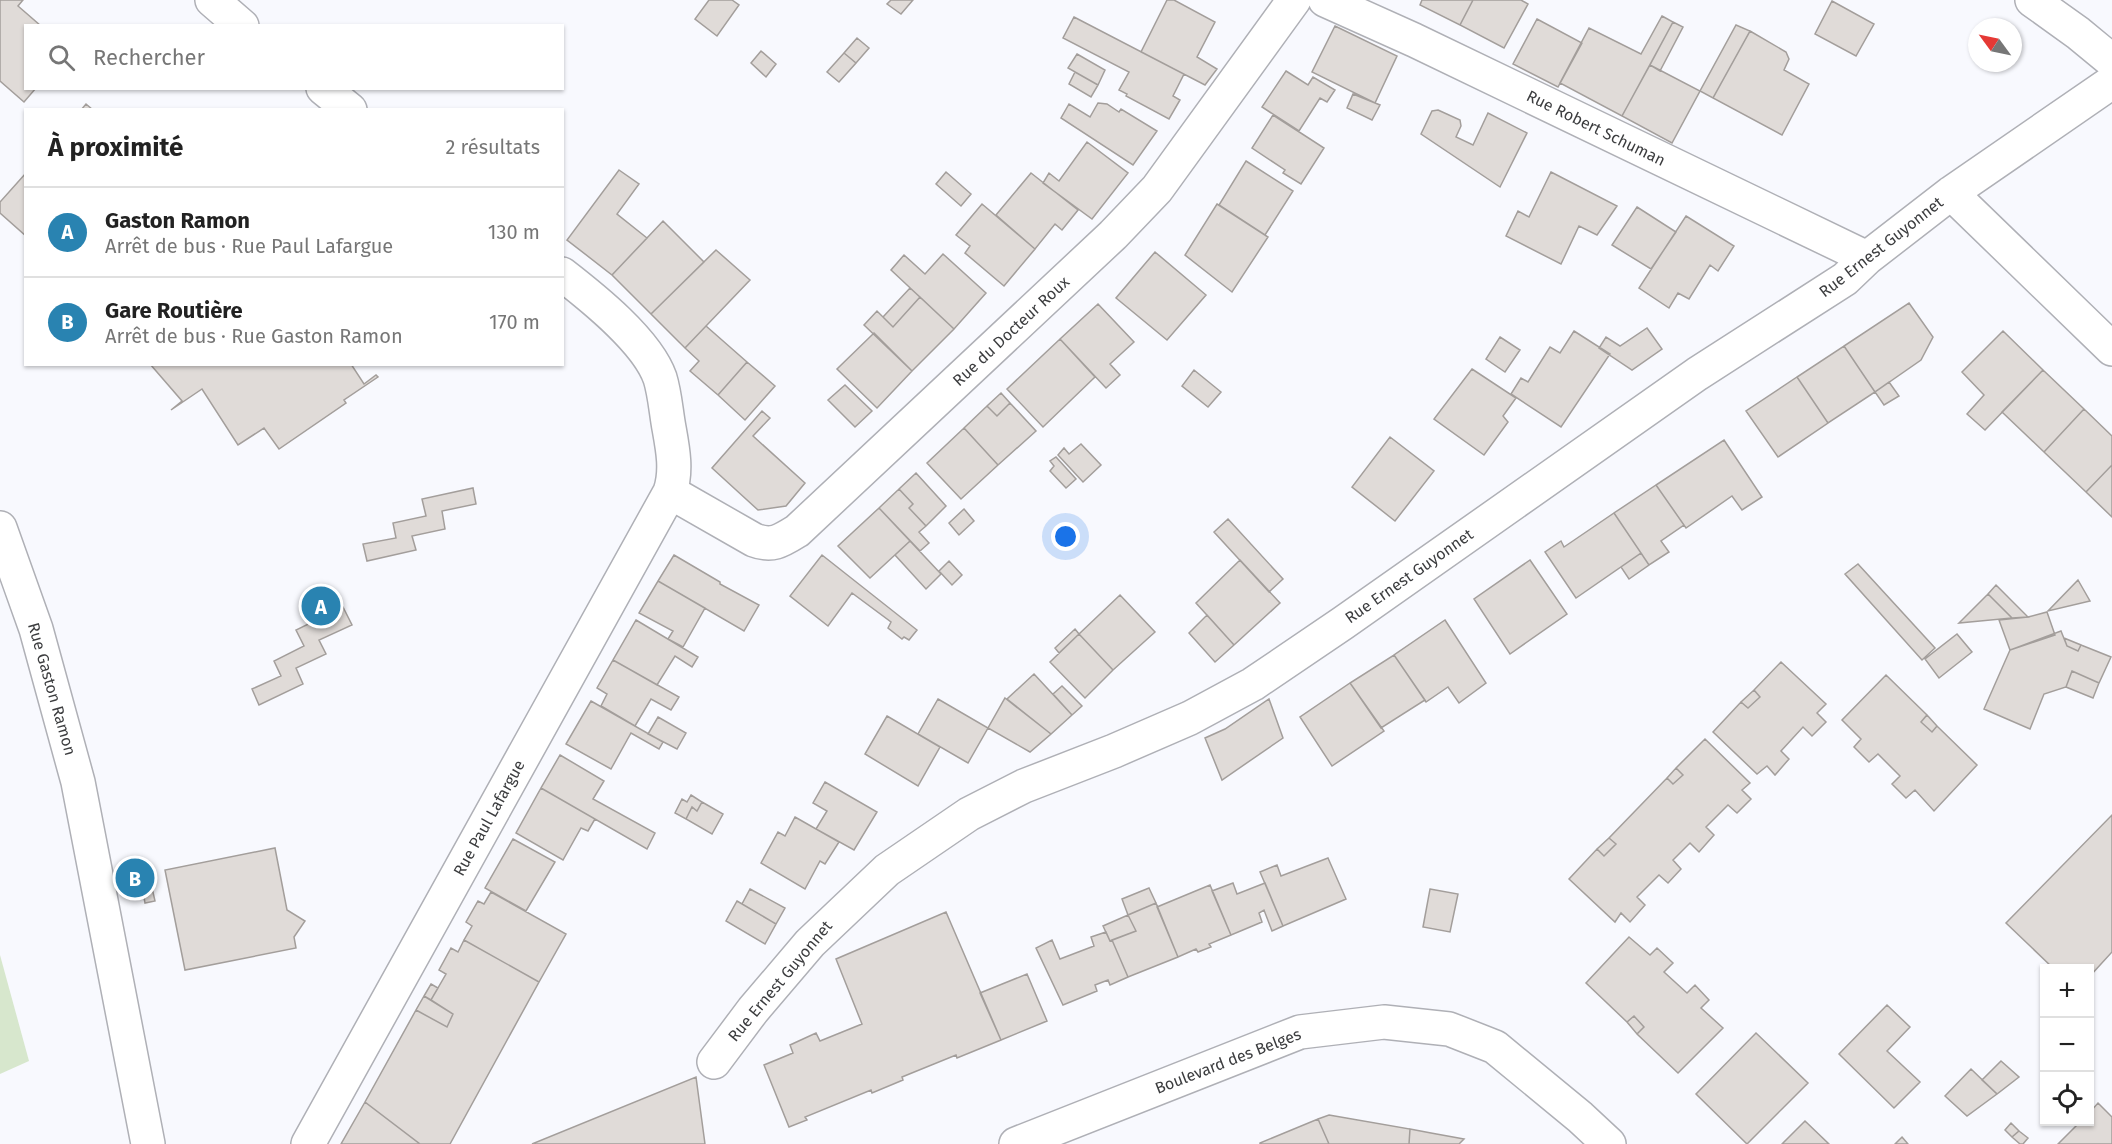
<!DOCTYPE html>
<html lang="fr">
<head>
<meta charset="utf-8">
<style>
	:root { --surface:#fff; --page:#f2f2f2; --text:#222; --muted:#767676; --line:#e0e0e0; --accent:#2983b1 }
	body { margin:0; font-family:"Fira Sans",sans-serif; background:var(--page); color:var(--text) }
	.controls { position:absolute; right:18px; bottom:18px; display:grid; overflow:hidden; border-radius:0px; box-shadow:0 2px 4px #0004 }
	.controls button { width:54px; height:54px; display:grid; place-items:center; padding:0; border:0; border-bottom:2px solid var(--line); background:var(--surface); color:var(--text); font:30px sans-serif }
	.compass { position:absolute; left:1968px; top:18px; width:54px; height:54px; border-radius:50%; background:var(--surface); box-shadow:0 2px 4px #0004; rotate:303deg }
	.you { position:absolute; left:1066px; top:537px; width:21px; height:21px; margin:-15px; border:4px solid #fff; border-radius:50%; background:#1a73e8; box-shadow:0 0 0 9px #1a73e833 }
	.badge { display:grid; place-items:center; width:39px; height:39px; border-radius:50%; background:var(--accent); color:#fff; font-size:20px; font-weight:700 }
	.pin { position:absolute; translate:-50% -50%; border:3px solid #fff; box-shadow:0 2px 6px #0006 }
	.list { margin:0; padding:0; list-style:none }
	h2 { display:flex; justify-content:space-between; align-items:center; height:78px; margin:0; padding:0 24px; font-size:26px }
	h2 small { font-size:20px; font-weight:400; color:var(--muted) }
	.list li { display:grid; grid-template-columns:39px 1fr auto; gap:18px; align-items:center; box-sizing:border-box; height:90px; padding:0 24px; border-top:2px solid var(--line) }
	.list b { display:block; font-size:22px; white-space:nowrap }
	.list p { margin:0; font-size:20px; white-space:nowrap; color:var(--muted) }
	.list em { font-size:20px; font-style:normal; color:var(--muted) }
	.icon { flex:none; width:33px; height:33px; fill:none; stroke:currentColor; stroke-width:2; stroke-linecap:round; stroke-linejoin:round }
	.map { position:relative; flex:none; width:2112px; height:1144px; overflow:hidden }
	.search { position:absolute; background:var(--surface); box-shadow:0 2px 4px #0004; left:24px; top:24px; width:540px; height:66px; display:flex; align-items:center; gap:15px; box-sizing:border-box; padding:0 21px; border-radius:0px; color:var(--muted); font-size:22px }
	.panel { position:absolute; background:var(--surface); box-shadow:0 2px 4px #0004; left:24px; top:108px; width:540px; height:258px; border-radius:0px }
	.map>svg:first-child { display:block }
	.green { fill:#d7e7cd }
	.building { fill:#e0dbd8; stroke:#a39e9b; stroke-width:1.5 }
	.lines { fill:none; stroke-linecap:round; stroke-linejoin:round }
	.minor-casing { stroke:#afb0b6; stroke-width:36 }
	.tertiary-casing { stroke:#afb0b6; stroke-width:36 }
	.secondary-casing { stroke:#afb0b6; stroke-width:36 }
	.minor { stroke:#fff; stroke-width:33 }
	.tertiary { stroke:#fff; stroke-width:33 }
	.secondary { stroke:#fff; stroke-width:33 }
	.labels { text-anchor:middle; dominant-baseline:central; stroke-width:4.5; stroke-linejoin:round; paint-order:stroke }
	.street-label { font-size:16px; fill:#3c3d3f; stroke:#fff }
</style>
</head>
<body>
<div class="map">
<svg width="2112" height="1144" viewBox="0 0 2112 1144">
	<rect width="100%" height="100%" fill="#f8f9fe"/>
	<path class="green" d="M 0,955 L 29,1061 L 0,1074 Z"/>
	<path class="building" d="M 0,0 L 23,0 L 18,6 L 41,26 L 26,26 L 26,88 L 36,88 L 24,102 L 0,81 Z
		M 709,0 L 732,0 L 739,5 L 717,36 L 695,19 Z
		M 891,0 L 913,0 L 901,14 L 887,4 Z
		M 1167,0 L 1174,0 L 1215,22 L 1197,57 L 1217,69 L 1205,85 L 1141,52 Z
		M 1422,0 L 1473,0 L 1460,25 L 1420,5 Z
		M 1473,0 L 1521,0 L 1528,4 L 1504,48 L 1460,25 Z
		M 1832,1 L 1874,24 L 1856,56 L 1815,34 Z
		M 1662,16 L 1673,22 L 1622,116 L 1560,83 L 1589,28 L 1641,54 Z
		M 1074,17 L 1184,74 L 1173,96 L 1180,100 L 1169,119 L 1126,96 L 1127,94 L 1119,90 L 1129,72 L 1063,38 Z
		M 1537,19 L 1582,43 L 1558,87 L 1513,64 Z
		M 1673,22 L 1683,27 L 1660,71 L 1650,65 Z
		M 1736,25 L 1750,31 L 1713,98 L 1700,91 Z
		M 1335,26 L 1397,56 L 1375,103 L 1312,72 Z
		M 1750,31 L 1786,52 L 1789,59 L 1784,70 L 1809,84 L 1782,135 L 1713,98 Z
		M 857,38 L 869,48 L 856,63 L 844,53 Z
		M 761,51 L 776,64 L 766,77 L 751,63 Z
		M 844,53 L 856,63 L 839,82 L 827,72 Z
		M 1077,54 L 1105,70 L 1098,85 L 1068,68 Z
		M 1650,65 L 1700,91 L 1672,143 L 1622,116 Z
		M 1286,71 L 1308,85 L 1313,77 L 1335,90 L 1327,102 L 1320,98 L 1299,131 L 1262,107 Z
		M 1075,72 L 1098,85 L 1091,97 L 1069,84 Z
		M 1353,94 L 1380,105 L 1372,120 L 1347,108 Z
		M 1098,103 L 1107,104 L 1119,112 L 1121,109 L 1157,131 L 1133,165 L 1061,118 L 1069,104 L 1090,117 Z
		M 86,104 L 93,110 L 81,110 Z
		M 1438,110 L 1460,120 L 1461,126 L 1456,137 L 1473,145 L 1488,113 L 1527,133 L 1500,187 L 1421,134 L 1432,111 Z
		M 1273,115 L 1324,148 L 1301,184 L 1283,173 L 1285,170 L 1252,148 Z
		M 1087,142 L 1128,173 L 1092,219 L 1043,183 L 1049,173 L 1059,181 Z
		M 1246,161 L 1293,191 L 1265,235 L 1219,205 Z
		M 619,170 L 639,184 L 617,214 L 647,238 L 612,275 L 567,240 Z
		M 946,172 L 971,194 L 961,206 L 936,184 Z
		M 1551,172 L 1617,206 L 1597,235 L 1579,226 L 1561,264 L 1506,236 L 1518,211 L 1529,217 Z
		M 26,173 L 26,236 L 0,213 L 0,202 Z
		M 1031,173 L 1078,210 L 1062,230 L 1055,224 L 1035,249 L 996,215 Z
		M 982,204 L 1035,249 L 1004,286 L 965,253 L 970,246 L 956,235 Z
		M 1217,204 L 1268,237 L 1232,292 L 1185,255 Z
		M 1637,207 L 1676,232 L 1651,269 L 1612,245 Z
		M 1686,216 L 1734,246 L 1718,271 L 1710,265 L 1689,299 L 1678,293 L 1669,308 L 1639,288 Z
		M 663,221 L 704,262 L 651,314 L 612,275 Z
		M 716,250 L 750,280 L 685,348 L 651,314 Z
		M 1155,252 L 1206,295 L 1167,340 L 1116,298 Z
		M 943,254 L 986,293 L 954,329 L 891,270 L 904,255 L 925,274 Z
		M 910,288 L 920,297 L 893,327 L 883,317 Z
		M 920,297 L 954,329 L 912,371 L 864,325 L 877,311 L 893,327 Z
		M 1909,303 L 1933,337 L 1921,360 L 1875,392 L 1844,346 Z
		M 1098,304 L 1134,342 L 1110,364 L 1120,375 L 1106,388 L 1060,339 Z
		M 706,326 L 747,362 L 718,395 L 690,371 L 699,361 L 685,348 Z
		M 1647,328 L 1662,349 L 1632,370 L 1599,348 L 1606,337 L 1620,346 Z
		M 1574,331 L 1610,354 L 1561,427 L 1511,394 L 1521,378 L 1528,382 L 1550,347 L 1560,353 Z
		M 2003,331 L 2043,370 L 1985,430 L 1967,414 L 1984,395 L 1962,372 Z
		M 874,333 L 912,371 L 877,408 L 837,369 Z
		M 1500,337 L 1520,350 L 1505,372 L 1486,359 Z
		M 1060,339 L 1095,377 L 1043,427 L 1007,389 Z
		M 1844,346 L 1875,392 L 1828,423 L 1797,377 Z
		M 747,362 L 775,386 L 745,420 L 718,395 Z
		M 150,364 L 351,364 L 364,384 L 376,375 L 378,377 L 344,400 L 346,403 L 279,449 L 264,428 L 238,445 L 202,389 L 171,410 L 182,401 Z
		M 1472,369 L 1516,398 L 1503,416 L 1508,422 L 1484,455 L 1434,419 Z
		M 1194,370 L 1221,392 L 1208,407 L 1182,386 Z
		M 2043,370 L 2084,409 L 2044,452 L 2002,412 Z
		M 1797,377 L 1828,423 L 1778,457 L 1746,411 Z
		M 1889,382 L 1899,396 L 1884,405 L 1875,392 Z
		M 845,385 L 872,411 L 855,427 L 828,400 Z
		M 1001,393 L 1010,403 L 997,416 L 987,406 Z
		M 1010,403 L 1036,431 L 998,465 L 964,428 L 987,406 L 997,416 Z
		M 2084,409 L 2112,436 L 2112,465 L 2086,492 L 2044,452 Z
		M 762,411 L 770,418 L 753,436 L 805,483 L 786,506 L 758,510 L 712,468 Z
		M 964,428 L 998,465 L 961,499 L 927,463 Z
		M 1390,437 L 1434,471 L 1395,521 L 1352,487 Z
		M 1724,440 L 1762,497 L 1742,510 L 1732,496 L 1686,528 L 1656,485 Z
		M 1081,444 L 1101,465 L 1083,482 L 1058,455 L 1064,448 L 1069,454 Z
		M 1056,457 L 1076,479 L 1066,488 L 1050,471 L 1054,466 L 1050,461 Z
		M 2112,465 L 2112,517 L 2086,492 Z
		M 916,473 L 946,506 L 926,526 L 909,508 L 913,504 L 899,489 Z
		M 1656,485 L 1684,525 L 1661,541 L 1669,552 L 1649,565 L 1614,513 Z
		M 473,488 L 476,504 L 442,511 L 445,529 L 412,536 L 416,550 L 367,561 L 363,544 L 396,538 L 393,523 L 426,516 L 422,499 Z
		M 899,489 L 913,504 L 909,508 L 926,526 L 919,532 L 929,543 L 920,551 L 879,508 Z
		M 879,508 L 910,541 L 870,578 L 838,546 Z
		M 964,509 L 974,521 L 959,535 L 949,523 Z
		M 1614,513 L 1641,553 L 1576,598 L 1545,552 L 1561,541 L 1564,547 Z
		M 1228,519 L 1283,579 L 1269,592 L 1214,532 Z
		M 910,541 L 941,574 L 926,589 L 895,555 Z
		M 1641,553 L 1649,565 L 1629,579 L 1621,567 Z
		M 674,555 L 720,582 L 720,584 L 759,605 L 744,631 L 658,581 Z
		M 822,555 L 917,630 L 909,640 L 904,637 L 902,639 L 888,628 L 891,622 L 852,593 L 828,626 L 790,596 Z
		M 1240,560 L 1280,603 L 1234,645 L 1196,603 Z
		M 1530,560 L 1567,614 L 1510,654 L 1474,599 Z
		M 949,561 L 962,575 L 952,585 L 939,571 Z
		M 1858,564 L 1935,648 L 1922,660 L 1845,574 Z
		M 2078,580 L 2090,601 L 2048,611 Z
		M 658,581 L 705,608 L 683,647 L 668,639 L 673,631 L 639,613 Z
		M 1996,585 L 2028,617 L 2012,618 L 1988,594 Z
		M 1988,594 L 2012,618 L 1959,623 Z
		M 1120,595 L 1155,632 L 1113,670 L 1079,634 Z
		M 343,607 L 352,625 L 319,640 L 326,654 L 296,668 L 303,684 L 259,705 L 252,689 L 281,676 L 274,661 L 304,646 L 296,630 Z
		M 2047,612 L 2055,635 L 2010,650 L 1999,620 L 2028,617 Z
		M 1207,615 L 1234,645 L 1215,662 L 1189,633 Z
		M 636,620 L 698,657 L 692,667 L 675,656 L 657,685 L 613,660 Z
		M 1445,620 L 1486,683 L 1459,703 L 1448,687 L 1426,702 L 1394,655 Z
		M 1075,629 L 1079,634 L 1059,653 L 1055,648 Z
		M 2061,631 L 2067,646 L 2078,651 L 2081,645 L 2111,657 L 2099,683 L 2072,671 L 2066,687 L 2044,694 L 2030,729 L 1984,709 L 2010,650 Z
		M 1079,634 L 1113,670 L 1085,698 L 1050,662 Z
		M 1957,634 L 1972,652 L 1939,678 L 1925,659 Z
		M 2064,638 L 2081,645 L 2078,651 L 2067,646 Z
		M 1394,655 L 1425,700 L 1381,728 L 1350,683 Z
		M 613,660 L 679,697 L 671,710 L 651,699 L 635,726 L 601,706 L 607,694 L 597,688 Z
		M 1781,662 L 1826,704 L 1817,713 L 1826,722 L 1812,736 L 1803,727 L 1781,751 L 1789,759 L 1775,775 L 1767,766 L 1757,774 L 1713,732 L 1741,702 L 1748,708 L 1760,697 L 1754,690 Z
		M 2072,671 L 2099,683 L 2093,698 L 2066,687 Z
		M 1034,674 L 1072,715 L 1051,734 L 1007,699 Z
		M 1886,675 L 1927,715 L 1921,722 L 1932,732 L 1937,726 L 1977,765 L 1934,811 L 1915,790 L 1906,798 L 1892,784 L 1900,776 L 1878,754 L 1869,762 L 1854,747 L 1861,739 L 1842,720 Z
		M 1350,683 L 1384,731 L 1332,766 L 1300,717 Z
		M 1062,686 L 1082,706 L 1072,715 L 1053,694 Z
		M 1754,690 L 1760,697 L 1748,708 L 1741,702 Z
		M 1005,698 L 1051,734 L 1030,752 L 988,728 Z
		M 938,699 L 988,728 L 968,763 L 918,734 Z
		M 1269,699 L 1283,738 L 1222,780 L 1205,738 L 1225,729 Z
		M 591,701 L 663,742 L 659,749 L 631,733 L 611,769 L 566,744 Z
		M 1927,715 L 1937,726 L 1932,732 L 1921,722 Z
		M 887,716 L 940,747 L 918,786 L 865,754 Z
		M 658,717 L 686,733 L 677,749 L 648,734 Z
		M 1705,739 L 1750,783 L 1742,790 L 1751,799 L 1737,813 L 1728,805 L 1706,827 L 1714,835 L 1699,852 L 1690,843 L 1673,860 L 1681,869 L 1668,883 L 1659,875 L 1637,897 L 1645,905 L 1630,922 L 1621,913 L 1615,922 L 1569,879 L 1597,849 L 1604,856 L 1616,844 L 1609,838 L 1667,778 L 1673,784 L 1683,775 L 1676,768 Z
		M 560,755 L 604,781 L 593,799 L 655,833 L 647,849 L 541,788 Z
		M 1676,768 L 1683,775 L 1673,784 L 1667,778 Z
		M 825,782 L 877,812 L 854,850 L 816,829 L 827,811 L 813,803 Z
		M 541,788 L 595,819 L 588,831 L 581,828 L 563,860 L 516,833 Z
		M 691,795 L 702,802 L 697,811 L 692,807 L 686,819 L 675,813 L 682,799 L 687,802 Z
		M 702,802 L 723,814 L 712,834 L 686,819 L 692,807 L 697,811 Z
		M 2112,815 L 2112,952 L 2090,976 L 2090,968 L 2053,968 L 2006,923 Z
		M 795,817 L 839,842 L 825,864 L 820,861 L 805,889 L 761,863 L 778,832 L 785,836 Z
		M 1609,838 L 1616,844 L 1604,856 L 1597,849 Z
		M 513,839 L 555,862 L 526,911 L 485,888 Z
		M 275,848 L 287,910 L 305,921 L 294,937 L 296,948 L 185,970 L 165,870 Z
		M 1328,858 L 1346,899 L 1283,926 L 1260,872 L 1277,865 L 1281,876 Z
		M 146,879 L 150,879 L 155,901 L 145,903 L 141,881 Z
		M 1233,883 L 1237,894 L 1265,883 L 1283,926 L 1272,931 L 1264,910 L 1259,913 L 1262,922 L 1231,935 L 1212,891 Z
		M 1210,885 L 1231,935 L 1209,944 L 1211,947 L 1198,952 L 1196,949 L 1178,957 L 1157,907 Z
		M 1149,888 L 1156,903 L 1128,915 L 1122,899 Z
		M 750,889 L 785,908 L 776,924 L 742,904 Z
		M 1430,889 L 1458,894 L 1450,932 L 1423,927 Z
		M 491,892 L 566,934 L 539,982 L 464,940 L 472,926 L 466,922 L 478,901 L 484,904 Z
		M 737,901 L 776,924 L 765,944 L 726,921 Z
		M 1156,903 L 1178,957 L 1128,977 L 1112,940 L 1136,931 L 1128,915 Z
		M 946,912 L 1001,1040 L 957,1058 L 956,1055 L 902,1077 L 903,1080 L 872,1093 L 871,1090 L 805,1117 L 807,1120 L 789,1127 L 764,1065 L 793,1053 L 790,1045 L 816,1033 L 820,1041 L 862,1024 L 836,959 Z
		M 1128,915 L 1136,931 L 1110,941 L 1103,926 Z
		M 1106,932 L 1110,941 L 1112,940 L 1128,977 L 1110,985 L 1108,980 L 1095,985 L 1097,991 L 1063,1005 L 1036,948 L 1052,940 L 1060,959 L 1094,946 L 1091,937 Z
		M 1629,937 L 1650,955 L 1657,948 L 1673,963 L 1664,972 L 1687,993 L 1695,985 L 1709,1000 L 1701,1008 L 1723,1028 L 1678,1073 L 1637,1034 L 1644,1027 L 1634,1016 L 1627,1022 L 1586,983 Z
		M 464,940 L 539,982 L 450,1144 L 420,1144 L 365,1102 L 416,1010 L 447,1027 L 453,1014 L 431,1000 L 446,974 L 439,970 L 451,948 L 458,952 Z
		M 1027,974 L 1047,1021 L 1001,1040 L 980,993 Z
		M 431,984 L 438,988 L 431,1000 L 424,996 Z
		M 424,996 L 453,1014 L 447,1027 L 416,1010 Z
		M 1887,1005 L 1910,1027 L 1887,1051 L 1920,1082 L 1894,1108 L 1839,1054 Z
		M 1634,1016 L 1644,1027 L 1637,1034 L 1627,1022 Z
		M 1756,1033 L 1808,1083 L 1747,1144 L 1696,1094 Z
		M 2001,1061 L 2019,1077 L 1997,1094 L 1982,1080 Z
		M 1971,1069 L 1997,1094 L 1967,1116 L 1945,1096 Z
		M 696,1077 L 705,1144 L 532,1144 Z
		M 365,1102 L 420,1144 L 341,1144 Z
		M 2098,1103 L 2112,1117 L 2112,1144 L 2058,1144 L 2080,1122 L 2090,1122 L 2090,1112 Z
		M 1329,1115 L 1410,1129 L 1409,1144 L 1329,1144 L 1318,1119 Z
		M 1318,1119 L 1329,1144 L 1260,1144 L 1260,1143 Z
		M 1805,1121 L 1829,1144 L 1782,1144 Z
		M 2011,1123 L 2019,1131 L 2012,1137 L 2005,1130 Z
		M 1410,1129 L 1431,1133 L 1464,1139 L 1459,1144 L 1409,1144 Z
		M 2019,1131 L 2028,1138 L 2023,1144 L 2020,1144 L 2012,1137 Z
		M 1902,1137 L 1908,1144 L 1895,1144 Z"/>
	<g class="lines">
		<g class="minor-casing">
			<path id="minor" d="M 212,0 L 242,26
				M 1325,0 L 1414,40 L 1867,258
				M 323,88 L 350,110
				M 1951,193 L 2112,349
				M 670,492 L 754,540 C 772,547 781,541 797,531 L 1113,235 L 1157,189 L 1294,0
				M 0,528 L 36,629 L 78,782 L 148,1144
				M 714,1062 L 753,1010 L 810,943 L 887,870 L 969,814 L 1024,786 L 1114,751 L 1190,718 L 1253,684 L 1343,623 L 1697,374 L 1845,279 L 1867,258 L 1951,193 L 2112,82
				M 308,1144 L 670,492 C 677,471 673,450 669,428 C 666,412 665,394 660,378 C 647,341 593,298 562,274"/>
		</g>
		<g class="tertiary-casing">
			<path id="tertiary" d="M 2032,0 L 2078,33 L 2112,61"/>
		</g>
		<g class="secondary-casing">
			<path id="secondary" d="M 1016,1144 L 1300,1032 L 1384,1022 L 1449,1029 L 1495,1047 L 1580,1117 L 1609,1144"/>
		</g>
		<use href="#minor" class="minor"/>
		<use href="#tertiary" class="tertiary"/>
		<use href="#secondary" class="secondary"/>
	</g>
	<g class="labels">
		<g class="street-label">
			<text transform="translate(1596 128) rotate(26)">Rue Robert Schuman</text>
			<text transform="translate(1881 247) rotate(-38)">Rue Ernest Guyonnet</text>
			<text transform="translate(1011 331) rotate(-43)">Rue du Docteur Roux</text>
			<text transform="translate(1409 576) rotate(-35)">Rue Ernest Guyonnet</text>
			<text transform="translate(52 689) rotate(74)">Rue Gaston Ramon</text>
			<text transform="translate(489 818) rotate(-61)">Rue Paul Lafargue</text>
			<text transform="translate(780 981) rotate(-50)">Rue Ernest Guyonnet</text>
			<text transform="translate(1228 1061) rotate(-21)">Boulevard des Belges</text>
		</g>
	</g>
</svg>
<div class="controls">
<button>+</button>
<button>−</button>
<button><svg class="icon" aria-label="locate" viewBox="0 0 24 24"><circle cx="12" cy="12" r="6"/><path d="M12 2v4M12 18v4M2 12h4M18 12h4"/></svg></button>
</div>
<svg class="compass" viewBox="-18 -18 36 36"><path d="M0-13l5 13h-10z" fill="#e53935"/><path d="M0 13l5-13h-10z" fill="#767676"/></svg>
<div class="you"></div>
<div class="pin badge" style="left:321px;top:606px">A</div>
<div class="pin badge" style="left:135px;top:878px">B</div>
<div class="search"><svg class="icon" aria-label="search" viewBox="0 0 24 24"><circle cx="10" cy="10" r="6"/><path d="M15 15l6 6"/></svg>Rechercher</div>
<section class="panel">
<h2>À proximité<small>2 résultats</small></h2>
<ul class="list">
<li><span class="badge">A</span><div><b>Gaston Ramon</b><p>Arrêt de bus · Rue Paul Lafargue</p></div><em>130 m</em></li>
<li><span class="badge">B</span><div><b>Gare Routière</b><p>Arrêt de bus · Rue Gaston Ramon</p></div><em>170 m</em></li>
</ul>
</section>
</div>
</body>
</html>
